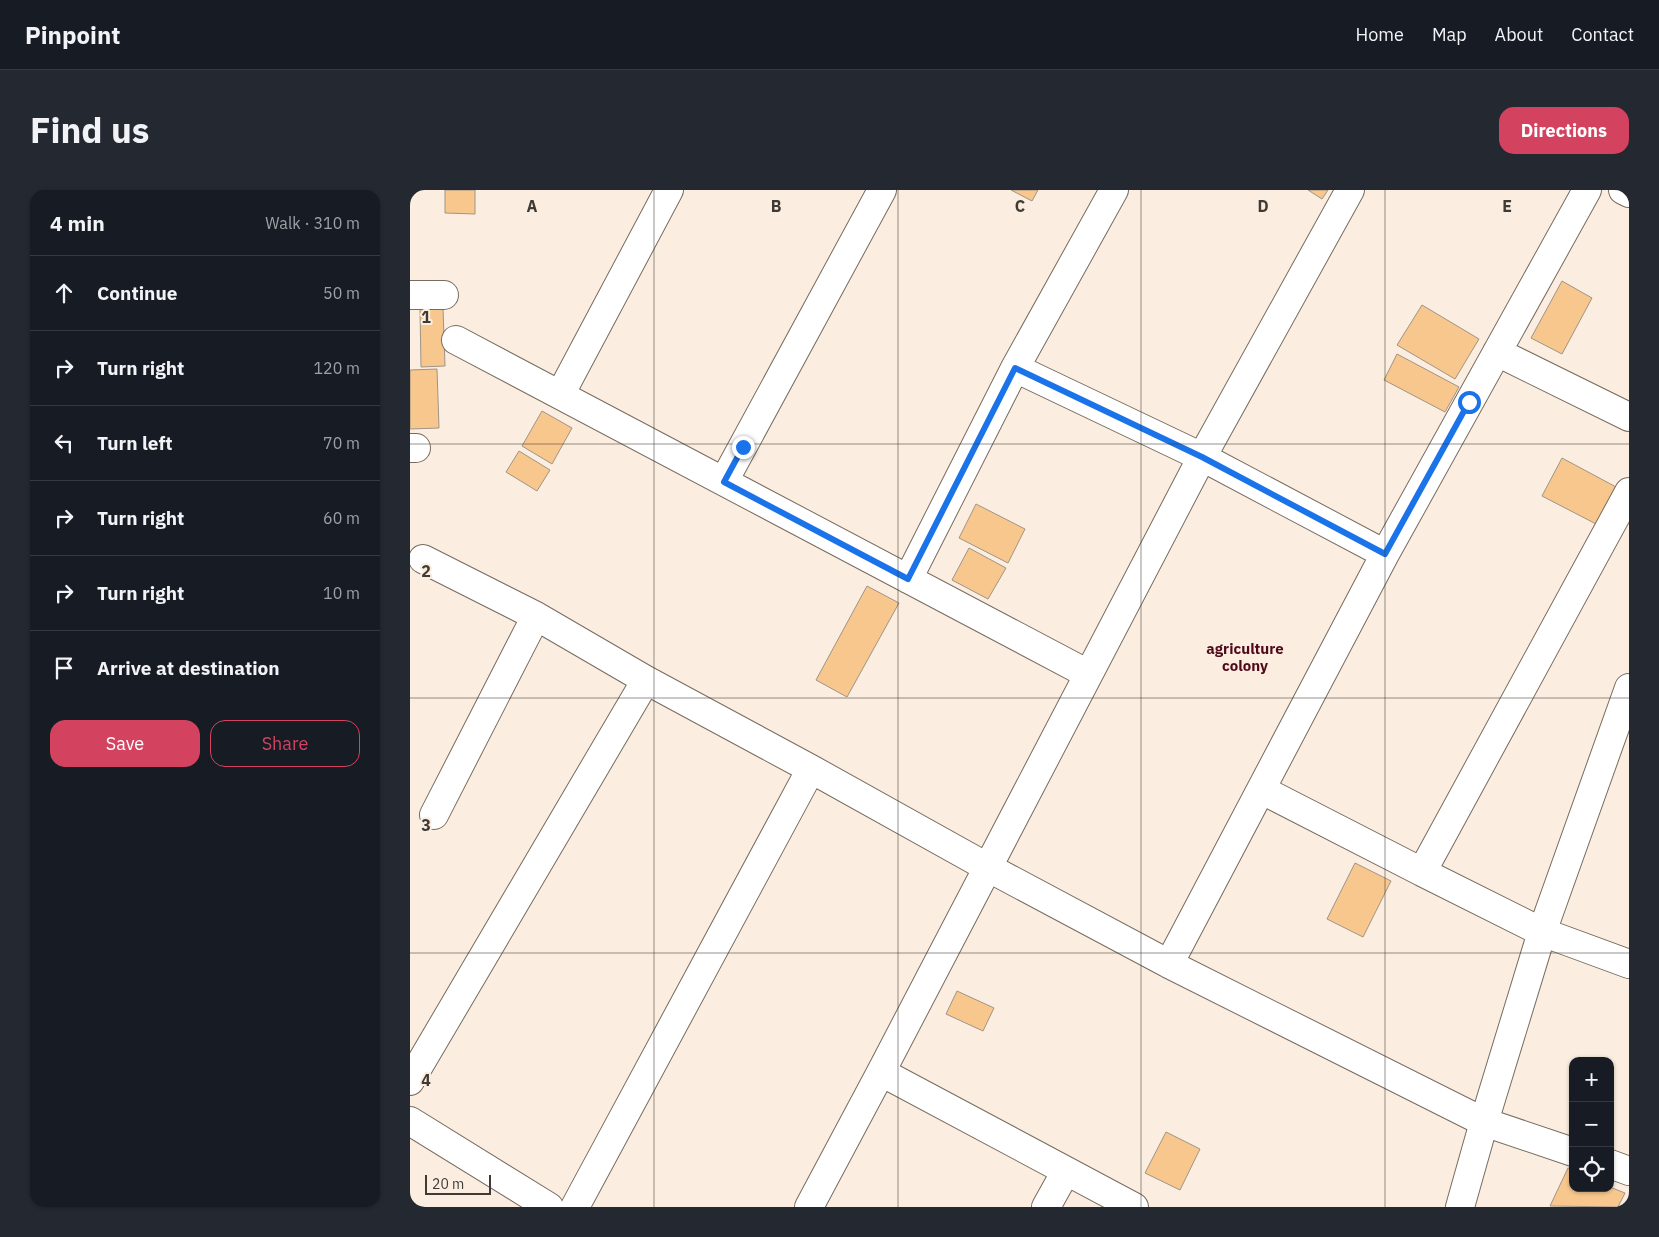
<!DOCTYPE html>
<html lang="en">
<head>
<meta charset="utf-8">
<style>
	:root { --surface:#171b24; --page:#242831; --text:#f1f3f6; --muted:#9ea1a6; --line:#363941; --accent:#d3435f }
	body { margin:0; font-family:"IBM Plex Sans",sans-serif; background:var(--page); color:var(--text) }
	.controls { position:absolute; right:15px; bottom:15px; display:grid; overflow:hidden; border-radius:10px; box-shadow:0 1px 4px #0004 }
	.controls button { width:45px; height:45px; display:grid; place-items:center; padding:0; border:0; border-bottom:1px solid var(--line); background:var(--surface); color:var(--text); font:25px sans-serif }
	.scale { position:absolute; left:15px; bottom:12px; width:66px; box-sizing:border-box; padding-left:5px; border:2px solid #3f3a34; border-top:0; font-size:14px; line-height:18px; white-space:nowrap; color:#3f3a34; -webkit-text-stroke:4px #fbeee0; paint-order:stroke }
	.stop { position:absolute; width:15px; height:15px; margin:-11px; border:4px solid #1a73e8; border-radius:50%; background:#fff }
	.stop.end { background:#1a73e8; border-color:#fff; box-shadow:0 1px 5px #0008 }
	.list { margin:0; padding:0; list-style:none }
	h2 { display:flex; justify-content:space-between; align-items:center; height:65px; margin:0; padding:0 20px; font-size:21px }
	h2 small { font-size:16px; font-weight:400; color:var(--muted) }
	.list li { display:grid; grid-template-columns:32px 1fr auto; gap:15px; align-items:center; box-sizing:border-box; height:75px; padding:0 20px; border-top:1px solid var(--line) }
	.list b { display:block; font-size:19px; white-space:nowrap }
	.list em { font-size:16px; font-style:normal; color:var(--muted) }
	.actions { display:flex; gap:10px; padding:15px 20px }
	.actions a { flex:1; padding:11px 0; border:1px solid var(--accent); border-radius:15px; text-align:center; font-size:18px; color:var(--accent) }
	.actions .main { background:var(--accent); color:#fff }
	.icon { flex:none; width:28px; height:28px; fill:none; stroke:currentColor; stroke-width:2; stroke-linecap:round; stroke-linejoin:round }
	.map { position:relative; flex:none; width:1219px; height:1017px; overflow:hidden; border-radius:15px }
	header { display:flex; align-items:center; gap:30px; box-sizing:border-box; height:70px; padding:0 25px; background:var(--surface); border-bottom:1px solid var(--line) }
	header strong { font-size:24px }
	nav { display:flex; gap:28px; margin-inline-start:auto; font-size:18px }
	.intro { display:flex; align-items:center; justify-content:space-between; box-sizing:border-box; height:120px; padding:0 30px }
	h1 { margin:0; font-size:35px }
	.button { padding:12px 22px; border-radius:15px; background:var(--accent); color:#fff; font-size:18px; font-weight:700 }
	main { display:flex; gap:30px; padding:0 30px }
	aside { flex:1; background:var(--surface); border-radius:15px; box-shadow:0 1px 4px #0004 }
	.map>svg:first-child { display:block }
	.building { fill:#f8c78d; stroke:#9f9486 }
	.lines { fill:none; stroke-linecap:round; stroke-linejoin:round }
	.minor-casing { stroke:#776c5f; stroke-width:30 }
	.minor { stroke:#fff; stroke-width:28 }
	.route { stroke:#1a73e8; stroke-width:6 }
	.grid { fill:none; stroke:#3f3a34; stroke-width:1; stroke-opacity:0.55 }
	.labels { text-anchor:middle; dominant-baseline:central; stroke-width:4; stroke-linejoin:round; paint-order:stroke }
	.neighbourhood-label { font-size:15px; font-weight:bold; fill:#4f091b; stroke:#fbeee0 }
	.grid-label { font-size:16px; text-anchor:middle; font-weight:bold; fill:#3f3a34; stroke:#fbeee0; stroke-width:4; stroke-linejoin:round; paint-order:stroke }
</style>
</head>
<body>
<header>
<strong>Pinpoint</strong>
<nav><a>Home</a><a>Map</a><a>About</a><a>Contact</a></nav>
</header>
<div class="intro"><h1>Find us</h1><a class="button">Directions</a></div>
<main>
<aside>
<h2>4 min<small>Walk · 310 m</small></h2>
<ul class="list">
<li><svg class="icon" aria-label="ahead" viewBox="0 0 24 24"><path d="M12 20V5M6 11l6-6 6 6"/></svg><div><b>Continue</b></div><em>50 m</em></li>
<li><svg class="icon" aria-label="right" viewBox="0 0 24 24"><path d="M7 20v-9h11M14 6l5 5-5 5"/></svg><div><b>Turn right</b></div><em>120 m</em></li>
<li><svg class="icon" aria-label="left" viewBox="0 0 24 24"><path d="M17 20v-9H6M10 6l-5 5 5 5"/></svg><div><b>Turn left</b></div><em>70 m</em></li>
<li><svg class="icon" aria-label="right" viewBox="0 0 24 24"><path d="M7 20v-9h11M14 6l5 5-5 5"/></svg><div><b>Turn right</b></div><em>60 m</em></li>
<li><svg class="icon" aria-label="right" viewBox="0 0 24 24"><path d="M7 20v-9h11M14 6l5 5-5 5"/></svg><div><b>Turn right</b></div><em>10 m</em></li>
<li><svg class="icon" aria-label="arrive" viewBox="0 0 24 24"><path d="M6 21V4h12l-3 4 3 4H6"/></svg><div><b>Arrive at destination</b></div></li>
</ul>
<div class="actions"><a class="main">Save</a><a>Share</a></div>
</aside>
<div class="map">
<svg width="1219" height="1017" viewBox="0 0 1219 1017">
	<rect width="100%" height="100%" fill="#fbeee0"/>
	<path class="building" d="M 35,0 L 65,0 L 65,24 L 35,23 Z
		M 601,0 L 628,0 L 622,11 Z
		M 898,0 L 918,0 L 912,9 Z
		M 1152,91 L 1182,108 L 1152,164 L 1121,148 Z
		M 1012,115 L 1069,149 L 1045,189 L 987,155 Z
		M 33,118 L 35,176 L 11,177 L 10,119 Z
		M 987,164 L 1049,197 L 1035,222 L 974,190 Z
		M 27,179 L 29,238 L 0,239 L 0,180 Z
		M 132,221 L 162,238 L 142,274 L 112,256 Z
		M 109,261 L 140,280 L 127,301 L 96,282 Z
		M 1152,268 L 1208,298 L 1188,335 L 1132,306 Z
		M 566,314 L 615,339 L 598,373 L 549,348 Z
		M 559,358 L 596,378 L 578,409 L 542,390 Z
		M 457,396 L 489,413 L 437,507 L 406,490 Z
		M 945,673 L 981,691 L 953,747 L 917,729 Z
		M 547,801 L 584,818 L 573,841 L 536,824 Z
		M 756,942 L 790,959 L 770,1000 L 735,983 Z
		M 1158,978 L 1163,980 L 1163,998 L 1200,998 L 1200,997 L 1215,1003 L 1208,1017 L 1140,1016 Z"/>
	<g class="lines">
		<g class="minor-casing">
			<path id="minor" d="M 704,0 L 605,178 L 792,267 L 975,364
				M 1213,0 L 1219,3
				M 0,105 L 34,105
				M 46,150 L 678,484
				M 1087,162 L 1219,227
				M 150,205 L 259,0
				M 0,258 L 6,258
				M 314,291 L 472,0
				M 13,369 L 126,426 L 236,490 L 401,579 L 577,677 L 759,774 L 1074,932 L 1163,962
				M 498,389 L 605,178
				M 852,600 L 1012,682 L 1219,302
				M 24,625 L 126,426
				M 1012,682 L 1132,742 L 1219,774
				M 759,774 L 975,364 L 1177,0
				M 471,882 L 724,1017
				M 0,891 L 236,490
				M 0,931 L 139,1017
				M 1200,974 L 1219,981
				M 165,1017 L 401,579
				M 399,1017 L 471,882 L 792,267 L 940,0
				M 636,1017 L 656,981
				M 1050,1017 L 1074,932 L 1132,742 L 1219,498"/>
		</g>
		<use href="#minor" class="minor"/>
	</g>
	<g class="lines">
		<path class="route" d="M 333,257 L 314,292 L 498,389 L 605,178 L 792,267 L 975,364 L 1059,212"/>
	</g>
	<path class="grid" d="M 244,0 L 244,1017M 488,0 L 488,1017M 731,0 L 731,1017M 975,0 L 975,1017M 0,254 L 1219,254M 0,508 L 1219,508M 0,763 L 1219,763"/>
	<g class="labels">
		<g class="neighbourhood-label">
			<text x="835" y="458">agriculture<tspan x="835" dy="17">colony</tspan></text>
		</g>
	</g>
	<g class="grid-label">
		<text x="122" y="22">A</text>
		<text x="366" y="22">B</text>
		<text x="610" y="22">C</text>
		<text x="853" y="22">D</text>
		<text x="1097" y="22">E</text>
		<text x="16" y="133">1</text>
		<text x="16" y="387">2</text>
		<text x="16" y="641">3</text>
		<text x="16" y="896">4</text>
	</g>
</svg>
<div class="controls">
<button>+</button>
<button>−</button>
<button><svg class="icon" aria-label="locate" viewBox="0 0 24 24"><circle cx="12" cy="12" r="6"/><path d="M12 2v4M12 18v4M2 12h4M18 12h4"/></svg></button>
</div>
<div class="scale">20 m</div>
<div class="stop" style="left:1059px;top:212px"></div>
<div class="stop end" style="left:333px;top:257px"></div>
</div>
</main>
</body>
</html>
